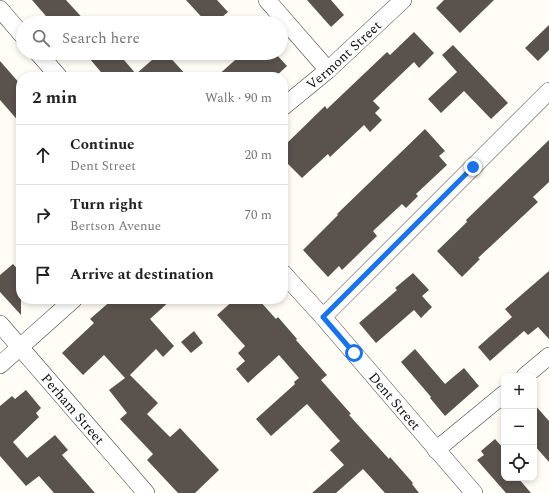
<!DOCTYPE html>
<html lang="en">
<head>
<meta charset="utf-8">
<style>
	:root { --surface:#fff; --page:#f2f2f2; --text:#222; --muted:#767676; --line:#e0e0e0 }
	body { margin:0; font-family:Spectral,serif; background:var(--page); color:var(--text) }
	.controls { position:absolute; right:12px; bottom:12px; display:grid; overflow:hidden; border-radius:8px; box-shadow:0 2px 6px #0003 }
	.controls button { width:36px; height:36px; display:grid; place-items:center; padding:0; border:0; border-bottom:1px solid var(--line); background:var(--surface); color:var(--text); font:20px sans-serif }
	.stop { position:absolute; width:12px; height:12px; margin:-9px; border:3px solid #1a73e8; border-radius:50%; background:#fff }
	.stop.end { background:#1a73e8; border-color:#fff; box-shadow:0 1px 4px #0008 }
	.list { margin:0; padding:0; list-style:none }
	h2 { display:flex; justify-content:space-between; align-items:center; height:52px; margin:0; padding:0 16px; font-size:17px }
	h2 small { font-size:13px; font-weight:400; color:var(--muted) }
	.list li { display:grid; grid-template-columns:26px 1fr auto; gap:12px; align-items:center; box-sizing:border-box; height:60px; padding:0 16px; border-top:1px solid var(--line) }
	.list b { display:block; font-size:15px; white-space:nowrap }
	.list p { margin:0; font-size:13px; white-space:nowrap; color:var(--muted) }
	.list em { font-size:13px; font-style:normal; color:var(--muted) }
	.icon { flex:none; width:22px; height:22px; fill:none; stroke:currentColor; stroke-width:2; stroke-linecap:round; stroke-linejoin:round }
	.map { position:relative; flex:none; width:549px; height:493px; overflow:hidden }
	.search { position:absolute; background:var(--surface); box-shadow:0 2px 6px #0003; left:16px; top:16px; width:272px; height:44px; display:flex; align-items:center; gap:10px; box-sizing:border-box; padding:0 14px; border-radius:22px; color:var(--muted); font-size:15px }
	.panel { position:absolute; background:var(--surface); box-shadow:0 2px 6px #0003; left:16px; top:72px; width:272px; height:232px; border-radius:16px }
	.map>svg:first-child { display:block }
	.building { fill:#5a524d }
	.lines { fill:none; stroke-linecap:round; stroke-linejoin:round }
	.street-casing { stroke:#444; stroke-width:18 }
	.street { stroke:#fff; stroke-width:17 }
	.route { stroke:#1a73e8; stroke-width:5 }
	.labels { text-anchor:middle; dominant-baseline:central; stroke-width:4; stroke-linejoin:round; paint-order:stroke }
	.street-label { font-size:14px; fill:#111; stroke:#fff }
</style>
</head>
<body>
<div class="map">
<svg width="549" height="493" viewBox="0 0 549 493">
	<rect width="100%" height="100%" fill="#fffdf5"/>
	<path class="building" d="M 32,0 L 66,0 L 87,23 L 52,23 Z
		M 186,0 L 217,0 L 228,12 L 215,23 L 207,23 Z
		M 307,0 L 331,0 L 344,15 L 331,27 Z
		M 444,0 L 494,0 L 460,33 L 436,8 Z
		M 549,25 L 549,50 L 538,61 L 525,48 Z
		M 414,32 L 434,53 L 419,68 L 414,62 L 373,101 L 380,108 L 375,113 L 382,120 L 370,132 L 364,125 L 330,157 L 328,154 L 302,178 L 283,159 L 283,147 L 325,106 L 327,109 L 387,52 L 390,55 Z
		M 453,45 L 508,103 L 491,119 L 464,91 L 441,113 L 428,99 L 457,72 L 442,55 Z
		M 85,53 L 118,53 L 136,74 L 160,53 L 166,53 L 188,77 L 105,77 Z
		M 243,53 L 275,53 L 287,66 L 275,77 L 216,77 Z
		M 0,61 L 21,85 L 21,124 L 0,100 Z
		M 425,129 L 445,151 L 439,156 L 447,165 L 416,194 L 418,196 L 406,208 L 402,204 L 373,231 L 377,236 L 342,270 L 339,266 L 328,277 L 303,250 L 338,215 L 337,214 Z
		M 549,140 L 549,182 L 533,197 L 538,202 L 478,258 L 480,259 L 462,277 L 437,251 L 467,222 L 466,220 Z
		M 13,264 L 21,273 L 21,315 L 0,292 L 0,275 Z
		M 549,271 L 549,339 L 538,327 L 528,335 L 524,331 L 490,361 L 478,347 L 512,317 L 505,309 Z
		M 413,273 L 429,290 L 422,296 L 432,307 L 421,318 L 414,310 L 376,343 L 359,323 L 397,290 L 395,288 Z
		M 113,299 L 172,299 L 150,319 L 174,346 L 163,357 L 156,349 L 130,375 L 158,403 L 147,414 L 170,437 L 180,428 L 219,470 L 195,493 L 178,493 L 147,460 L 153,454 L 120,419 L 127,413 L 109,390 L 125,378 L 104,355 L 83,375 L 62,353 L 94,323 L 90,319 Z
		M 235,299 L 258,299 L 276,319 L 278,317 L 297,339 L 296,340 L 327,375 L 321,380 L 351,414 L 349,415 L 389,459 L 390,457 L 413,483 L 412,484 L 419,493 L 385,493 L 363,469 L 336,493 L 312,493 L 344,465 L 330,450 L 340,441 L 307,404 L 271,436 L 256,419 L 295,384 L 294,382 L 299,378 L 279,355 L 248,383 L 236,369 L 245,361 L 238,353 L 245,346 L 217,315 Z
		M 194,331 L 203,343 L 191,353 L 181,342 Z
		M 415,349 L 445,384 L 464,368 L 479,386 L 445,416 L 430,398 L 431,397 L 401,362 Z
		M 26,390 L 41,408 L 36,413 L 39,417 L 13,442 L 27,458 L 55,435 L 68,450 L 62,455 L 95,493 L 54,493 L 39,476 L 26,486 L 0,456 L 0,406 L 12,396 L 15,399 Z
		M 534,404 L 549,421 L 549,462 L 534,445 Z
		M 495,439 L 504,449 L 504,478 L 518,478 L 531,493 L 506,493 L 477,460 L 484,455 L 481,451 Z"/>
	<g class="lines">
		<g class="street-casing">
			<g id="street">
				<path d="M 267,0 L 328,70"/>
				<path d="M 0,9 L 23,36"/>
				<path d="M 38,53 L 59,77"/>
				<path id="s1" d="M 283,107 L 328,70 L 403,0"/>
				<path id="s2" d="M 283,273 L 323,317 L 474,493"/>
				<path d="M 323,317 L 549,91"/>
				<path id="s3" d="M 0,324 L 146,493"/>
				<path d="M 0,365 L 74,299"/>
				<path d="M 525,376 L 549,356"/>
				<path d="M 436,450 L 504,394"/>
			</g>
		</g>
		<use href="#street" class="street"/>
	</g>
	<g class="lines">
		<path class="route" d="M 354,353 L 323,317 L 473,167"/>
	</g>
	<g class="labels">
		<g class="street-label">
			<text stroke="none"><textPath href="#s1" startOffset="80">Vermont Street</textPath></text>
			<text stroke="none"><textPath href="#s2" startOffset="170">Dent Street</textPath></text>
			<text stroke="none"><textPath href="#s3" startOffset="112">Perham Street</textPath></text>
		</g>
	</g>
</svg>
<div class="controls">
<button>+</button>
<button>−</button>
<button><svg class="icon" aria-label="locate" viewBox="0 0 24 24"><circle cx="12" cy="12" r="6"/><path d="M12 2v4M12 18v4M2 12h4M18 12h4"/></svg></button>
</div>
<div class="stop" style="left:354px;top:353px"></div>
<div class="stop end" style="left:473px;top:167px"></div>
<div class="search"><svg class="icon" aria-label="search" viewBox="0 0 24 24"><circle cx="10" cy="10" r="6"/><path d="M15 15l6 6"/></svg>Search here</div>
<section class="panel">
<h2>2 min<small>Walk · 90 m</small></h2>
<ul class="list">
<li><svg class="icon" aria-label="ahead" viewBox="0 0 24 24"><path d="M12 20V5M6 11l6-6 6 6"/></svg><div><b>Continue</b><p>Dent Street</p></div><em>20 m</em></li>
<li><svg class="icon" aria-label="right" viewBox="0 0 24 24"><path d="M7 20v-9h11M14 6l5 5-5 5"/></svg><div><b>Turn right</b><p>Bertson Avenue</p></div><em>70 m</em></li>
<li><svg class="icon" aria-label="arrive" viewBox="0 0 24 24"><path d="M6 21V4h12l-3 4 3 4H6"/></svg><div><b>Arrive at destination</b></div></li>
</ul>
</section>
</div>
</body>
</html>
